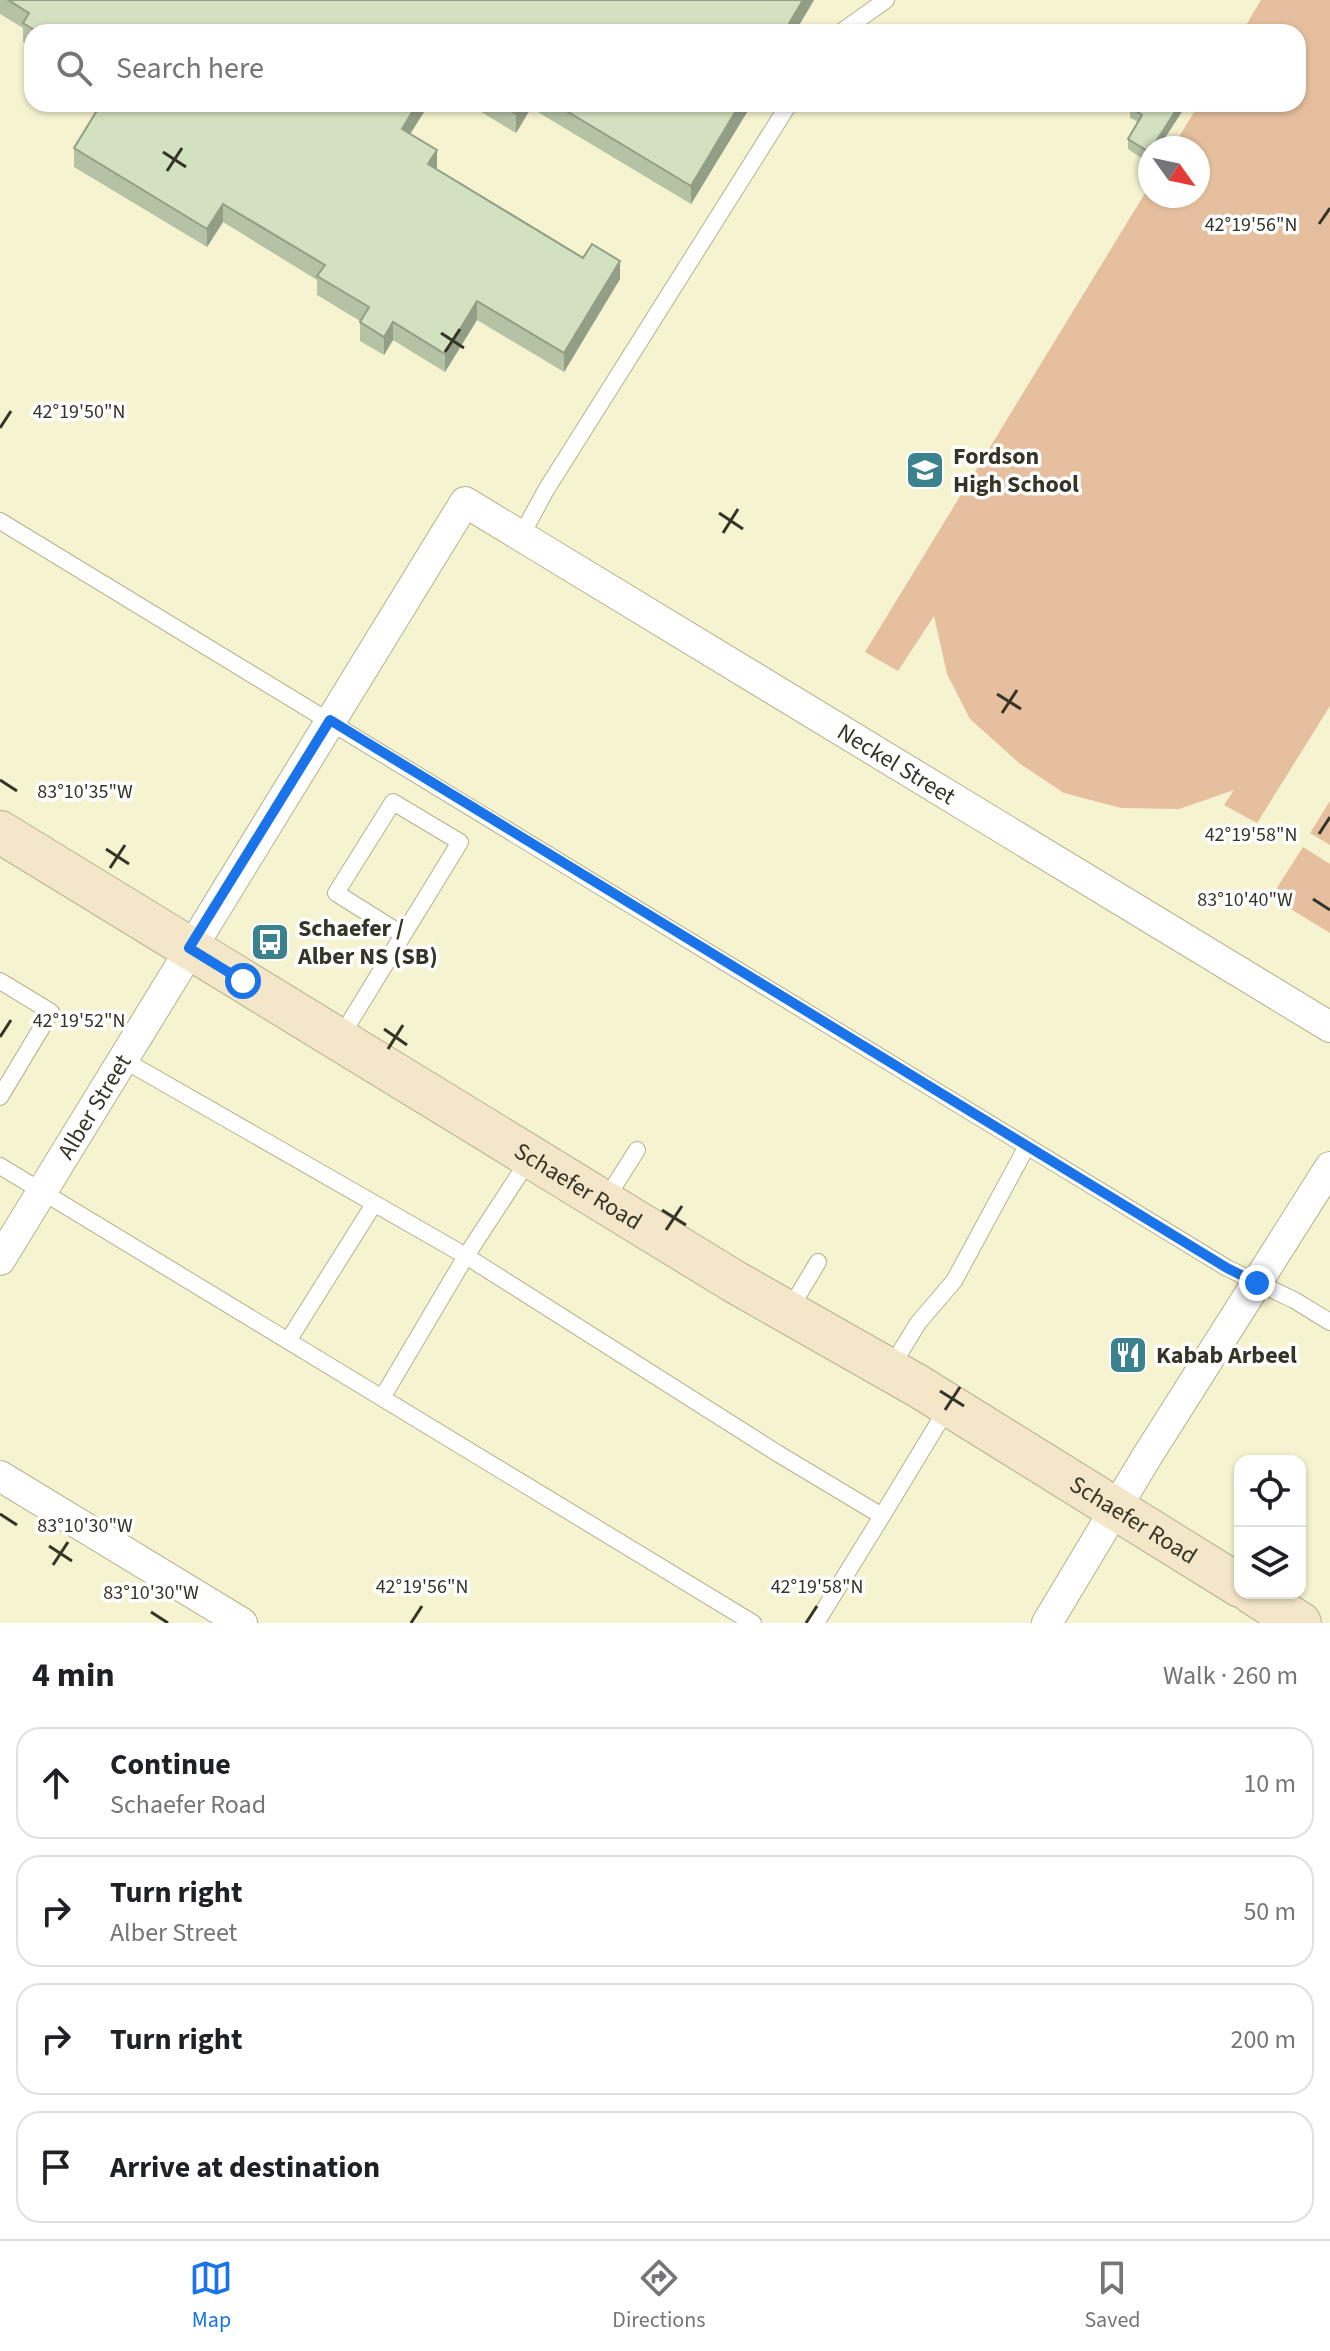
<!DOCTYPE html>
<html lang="en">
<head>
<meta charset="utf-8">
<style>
	:root { --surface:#fff; --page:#f2f2f2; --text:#202124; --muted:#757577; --line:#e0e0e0; --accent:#1a73e8 }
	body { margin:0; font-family:"Source Sans 3",sans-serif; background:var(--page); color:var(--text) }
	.controls { position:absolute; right:24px; bottom:24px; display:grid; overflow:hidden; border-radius:16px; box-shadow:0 2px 6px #0004 }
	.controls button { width:72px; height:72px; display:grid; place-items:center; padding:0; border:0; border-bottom:2px solid var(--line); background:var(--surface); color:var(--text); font:40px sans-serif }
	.compass { position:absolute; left:1138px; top:136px; width:72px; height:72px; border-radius:50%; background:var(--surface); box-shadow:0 2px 6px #0004; rotate:123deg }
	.stop { position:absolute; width:24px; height:24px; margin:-18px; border:6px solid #1a73e8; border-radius:50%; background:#fff }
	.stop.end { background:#1a73e8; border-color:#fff; box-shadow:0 2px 8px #0008 }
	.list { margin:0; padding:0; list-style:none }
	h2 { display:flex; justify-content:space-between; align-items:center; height:104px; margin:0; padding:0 32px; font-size:34px }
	h2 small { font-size:26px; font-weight:400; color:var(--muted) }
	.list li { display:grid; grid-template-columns:52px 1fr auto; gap:24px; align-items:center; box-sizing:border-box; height:112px; margin:0 16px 16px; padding:0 16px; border:2px solid var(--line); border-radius:24px }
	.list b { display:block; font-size:30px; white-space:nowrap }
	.list p { margin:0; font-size:26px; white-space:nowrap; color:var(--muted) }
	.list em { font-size:26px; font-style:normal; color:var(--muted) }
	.icon { flex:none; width:44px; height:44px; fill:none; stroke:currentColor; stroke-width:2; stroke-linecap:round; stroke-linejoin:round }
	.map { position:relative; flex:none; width:1330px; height:1623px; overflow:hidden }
	.search { position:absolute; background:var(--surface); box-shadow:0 2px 6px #0004; left:24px; right:24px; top:24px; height:88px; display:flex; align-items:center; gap:20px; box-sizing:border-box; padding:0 28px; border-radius:24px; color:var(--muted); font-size:30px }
	.sheet { height:616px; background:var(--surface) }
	nav { display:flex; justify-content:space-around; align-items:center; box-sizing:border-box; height:112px; border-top:2px solid var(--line); background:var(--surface); font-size:22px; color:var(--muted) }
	nav a { display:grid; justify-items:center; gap:4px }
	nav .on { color:var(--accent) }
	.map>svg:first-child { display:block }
	.pitch { fill:#e6c09e }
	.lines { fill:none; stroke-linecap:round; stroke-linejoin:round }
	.service-casing { stroke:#b4b28f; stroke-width:18 }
	.minor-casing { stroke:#b4b28f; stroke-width:32 }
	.secondary-casing { stroke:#b4b28f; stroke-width:44 }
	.service { stroke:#fff; stroke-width:16 }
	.minor { stroke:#fff; stroke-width:30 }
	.secondary { stroke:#f4e6c8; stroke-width:42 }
	.wall { fill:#b5c2a4 }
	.shaded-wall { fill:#939e86 }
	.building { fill:#d2e1bf; stroke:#939e86; stroke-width:2 }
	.route { stroke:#1a73e8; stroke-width:10 }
	.ticks { fill:none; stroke:#353527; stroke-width:3 }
	.labels { text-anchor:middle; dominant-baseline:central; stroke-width:7; stroke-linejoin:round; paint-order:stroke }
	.poi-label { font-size:24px; font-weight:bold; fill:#353527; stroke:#fff; text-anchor:start }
	.street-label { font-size:24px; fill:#353527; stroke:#fff }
	.ticks-label { font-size:20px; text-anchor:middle; fill:#353527; stroke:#fff; stroke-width:7; stroke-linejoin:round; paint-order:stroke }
</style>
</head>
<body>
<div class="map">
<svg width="1330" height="1623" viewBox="0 0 1330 1623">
	<rect width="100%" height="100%" fill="#f6f4d0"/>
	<path class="pitch" d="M 1261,0 L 1330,0 L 1330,706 L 1257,823 L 1224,805 L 1234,790 L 1179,809 L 1121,808 L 1064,793 L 1019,763 L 970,719 L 947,674 L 934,616 L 898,671 L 865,652 L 1150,185 L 1150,196 L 1198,196 L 1198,148 L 1172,148 L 1199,104 L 1298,104 L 1298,32 L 1242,32 Z
		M 1330,801 L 1330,845 L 1310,833 Z
		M 1303,847 L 1330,864 L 1330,933 L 1271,897 Z"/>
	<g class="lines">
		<g class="service-casing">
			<path id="service" d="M 841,32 L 886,0
				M 0,521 L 1227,1268 L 1294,1300 L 1330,1322
				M 521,536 L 546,490 L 789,104
				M 0,981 L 51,1012 L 0,1097
				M 340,1038 L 460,842 L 393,802 L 336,893 L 403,935
				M 122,1059 L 466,1256 L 777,1453 L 882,1516 L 948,1407
				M 0,1166 L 753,1623
				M 604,1202 L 637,1150
				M 788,1312 L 818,1262
				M 288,1341 L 374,1204
				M 890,1369 L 918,1323 L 954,1281 L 1027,1146
				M 382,1398 L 466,1256 L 530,1158
				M 816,1623 L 882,1516"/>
		</g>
		<g class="minor-casing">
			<g id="minor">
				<path id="s1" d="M 0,1260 L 465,502 L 1330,1027"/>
				<path d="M 0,1476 L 242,1623"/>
				<path d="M 1047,1623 L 1146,1458 L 1330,1167"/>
			</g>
		</g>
		<g class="secondary-casing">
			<g id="secondary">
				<path id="s2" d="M 0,832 L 735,1282 L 918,1386 L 1240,1586"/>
				<path d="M 1252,1593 L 1300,1623"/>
			</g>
		</g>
		<use href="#service" class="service"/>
		<use href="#minor" class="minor"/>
		<use href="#secondary" class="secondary"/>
	</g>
	<path class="wall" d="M 0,0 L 814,0 L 795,32 L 32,32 L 32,47 L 23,42 L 23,28 L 0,14 Z
		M 101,104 L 429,104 L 410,134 L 436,169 L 620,279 L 564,372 L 477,320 L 445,372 L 393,340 L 384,355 L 360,341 L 360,321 L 317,295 L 317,280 L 223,222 L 207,247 L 74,167 L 74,148 Z
		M 468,104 L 752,104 L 691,204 L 531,108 L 516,133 Z
		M 1132,104 L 1187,104 L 1149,163 L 1128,149 L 1128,139 L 1138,122 L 1130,118 L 1130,107 Z"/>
	<path class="shaded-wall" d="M 803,0 L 814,0 L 795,32 L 784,32 Z
		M 417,104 L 429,104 L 402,147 L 402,129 Z
		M 522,104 L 531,104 L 531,108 L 516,133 L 516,114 Z
		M 740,104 L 752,104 L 691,204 L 691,186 Z
		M 1180,104 L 1187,104 L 1158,148 L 1152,148 Z
		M 437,150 L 437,168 L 428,182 L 428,164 Z
		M 223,204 L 223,222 L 207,247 L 207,229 Z
		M 620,261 L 620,279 L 564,372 L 564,353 Z
		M 477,301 L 477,320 L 445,372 L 445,354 Z
		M 393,322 L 393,340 L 384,355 L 384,337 Z"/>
	<path class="building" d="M 8,0 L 803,0 L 784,32 L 38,32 L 23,23 L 29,13 Z
		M 101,104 L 417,104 L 402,129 L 437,150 L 428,164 L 583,258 L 592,244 L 620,261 L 564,353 L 477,301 L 445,354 L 393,322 L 384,337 L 360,322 L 369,307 L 317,276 L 325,265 L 223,204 L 207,229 L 74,148 Z
		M 499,104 L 522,104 L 516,114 Z
		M 555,104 L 740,104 L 691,186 Z
		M 1132,104 L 1180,104 L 1152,148 L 1150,148 L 1149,152 L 1128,139 L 1142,115 L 1130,107 Z"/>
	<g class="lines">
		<path class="route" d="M 243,981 L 189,948 L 330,720 L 1227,1268 L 1257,1283"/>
	</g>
	<path class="ticks" d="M 163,152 L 186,167M 167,171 L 182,148M 1319,224 L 1330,208M 441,333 L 464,348M 445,352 L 460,329M 0,428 L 11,411M 719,513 L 743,529M 723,533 L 738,509M 997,694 L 1021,709M 1002,713 L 1017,690M 0,780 L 17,791M 1319,834 L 1330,817M 106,849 L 129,864M 110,868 L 125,845M 1313,899 L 1330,910M 384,1029 L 407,1045M 0,1037 L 11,1020M 388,1049 L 403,1025M 662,1210 L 686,1225M 666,1230 L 682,1206M 940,1391 L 964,1406M 945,1410 L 960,1387M 0,1514 L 17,1525M 49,1546 L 72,1561M 53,1565 L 68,1542M 151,1612 L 168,1623M 411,1623 L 422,1606M 806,1623 L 817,1606"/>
	<defs>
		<g id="school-square" transform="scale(2)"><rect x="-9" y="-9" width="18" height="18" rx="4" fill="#3c828e" stroke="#fff"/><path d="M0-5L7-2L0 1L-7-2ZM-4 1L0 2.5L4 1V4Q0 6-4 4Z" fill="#fff"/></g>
		<g id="bus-square" transform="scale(2)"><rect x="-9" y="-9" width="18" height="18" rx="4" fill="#3c828e" stroke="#fff"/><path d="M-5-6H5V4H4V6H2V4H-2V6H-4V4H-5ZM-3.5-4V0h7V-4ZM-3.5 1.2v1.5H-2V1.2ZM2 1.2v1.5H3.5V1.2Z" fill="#fff"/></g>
		<g id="restaurant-square" transform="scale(2)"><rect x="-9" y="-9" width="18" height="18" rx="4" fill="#3c828e" stroke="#fff"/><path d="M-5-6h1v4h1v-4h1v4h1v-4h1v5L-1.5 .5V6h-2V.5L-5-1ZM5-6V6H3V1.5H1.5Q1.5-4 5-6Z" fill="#fff"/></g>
	</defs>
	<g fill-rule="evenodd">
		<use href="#school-square" x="925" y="470"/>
		<use href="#bus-square" x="270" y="942"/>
		<use href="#restaurant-square" x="1128" y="1355"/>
	</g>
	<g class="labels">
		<g class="poi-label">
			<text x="953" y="456">Fordson<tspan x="953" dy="28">High School</tspan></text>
			<text x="298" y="928">Schaefer /<tspan x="298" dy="28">Alber NS (SB)</tspan></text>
			<text x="1156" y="1355">Kabab Arbeel</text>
		</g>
		<g class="street-label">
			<text stroke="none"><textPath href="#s1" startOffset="1394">Neckel Street</textPath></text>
			<text stroke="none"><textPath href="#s1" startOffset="180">Alber Street</textPath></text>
			<text stroke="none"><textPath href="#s2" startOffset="678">Schaefer Road</textPath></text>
			<text stroke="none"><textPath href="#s2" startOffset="1326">Schaefer Road</textPath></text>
		</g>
	</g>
	<g class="ticks-label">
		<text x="1251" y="231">42°19'56"N</text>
		<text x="79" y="418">42°19'50"N</text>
		<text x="85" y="798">83°10'35"W</text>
		<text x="1251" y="841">42°19'58"N</text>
		<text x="1245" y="906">83°10'40"W</text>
		<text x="79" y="1027">42°19'52"N</text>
		<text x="85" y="1532">83°10'30"W</text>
		<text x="422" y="1593">42°19'56"N</text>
		<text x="817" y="1593">42°19'58"N</text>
		<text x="151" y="1599">83°10'30"W</text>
	</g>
</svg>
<div class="controls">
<button><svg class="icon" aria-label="locate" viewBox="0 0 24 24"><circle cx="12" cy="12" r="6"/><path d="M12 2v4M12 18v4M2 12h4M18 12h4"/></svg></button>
<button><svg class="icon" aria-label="layers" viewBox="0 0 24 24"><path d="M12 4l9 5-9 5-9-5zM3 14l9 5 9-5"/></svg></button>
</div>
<svg class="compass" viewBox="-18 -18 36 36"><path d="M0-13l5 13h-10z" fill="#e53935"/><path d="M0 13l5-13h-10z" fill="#757577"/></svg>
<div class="stop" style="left:243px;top:981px"></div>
<div class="stop end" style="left:1257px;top:1283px"></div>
<div class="search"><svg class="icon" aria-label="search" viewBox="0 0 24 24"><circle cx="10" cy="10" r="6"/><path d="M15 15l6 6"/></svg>Search here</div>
</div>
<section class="sheet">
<h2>4 min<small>Walk · 260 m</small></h2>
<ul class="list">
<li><svg class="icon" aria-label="ahead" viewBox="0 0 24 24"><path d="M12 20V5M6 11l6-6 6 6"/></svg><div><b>Continue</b><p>Schaefer Road</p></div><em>10 m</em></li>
<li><svg class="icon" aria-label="right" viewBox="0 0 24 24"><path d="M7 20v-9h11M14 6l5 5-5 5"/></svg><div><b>Turn right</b><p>Alber Street</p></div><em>50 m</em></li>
<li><svg class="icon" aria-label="right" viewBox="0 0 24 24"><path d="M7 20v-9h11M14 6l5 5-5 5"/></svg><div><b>Turn right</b></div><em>200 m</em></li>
<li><svg class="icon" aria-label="arrive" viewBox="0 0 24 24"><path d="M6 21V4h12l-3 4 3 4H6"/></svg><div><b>Arrive at destination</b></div></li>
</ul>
</section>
<nav>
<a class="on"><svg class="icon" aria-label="map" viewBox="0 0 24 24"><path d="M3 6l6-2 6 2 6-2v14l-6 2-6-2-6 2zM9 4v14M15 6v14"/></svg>Map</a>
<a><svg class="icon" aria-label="directions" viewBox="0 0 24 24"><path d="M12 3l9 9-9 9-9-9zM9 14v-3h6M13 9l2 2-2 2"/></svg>Directions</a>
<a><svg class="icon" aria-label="saved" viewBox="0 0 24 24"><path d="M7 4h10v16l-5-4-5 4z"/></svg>Saved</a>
</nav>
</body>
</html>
